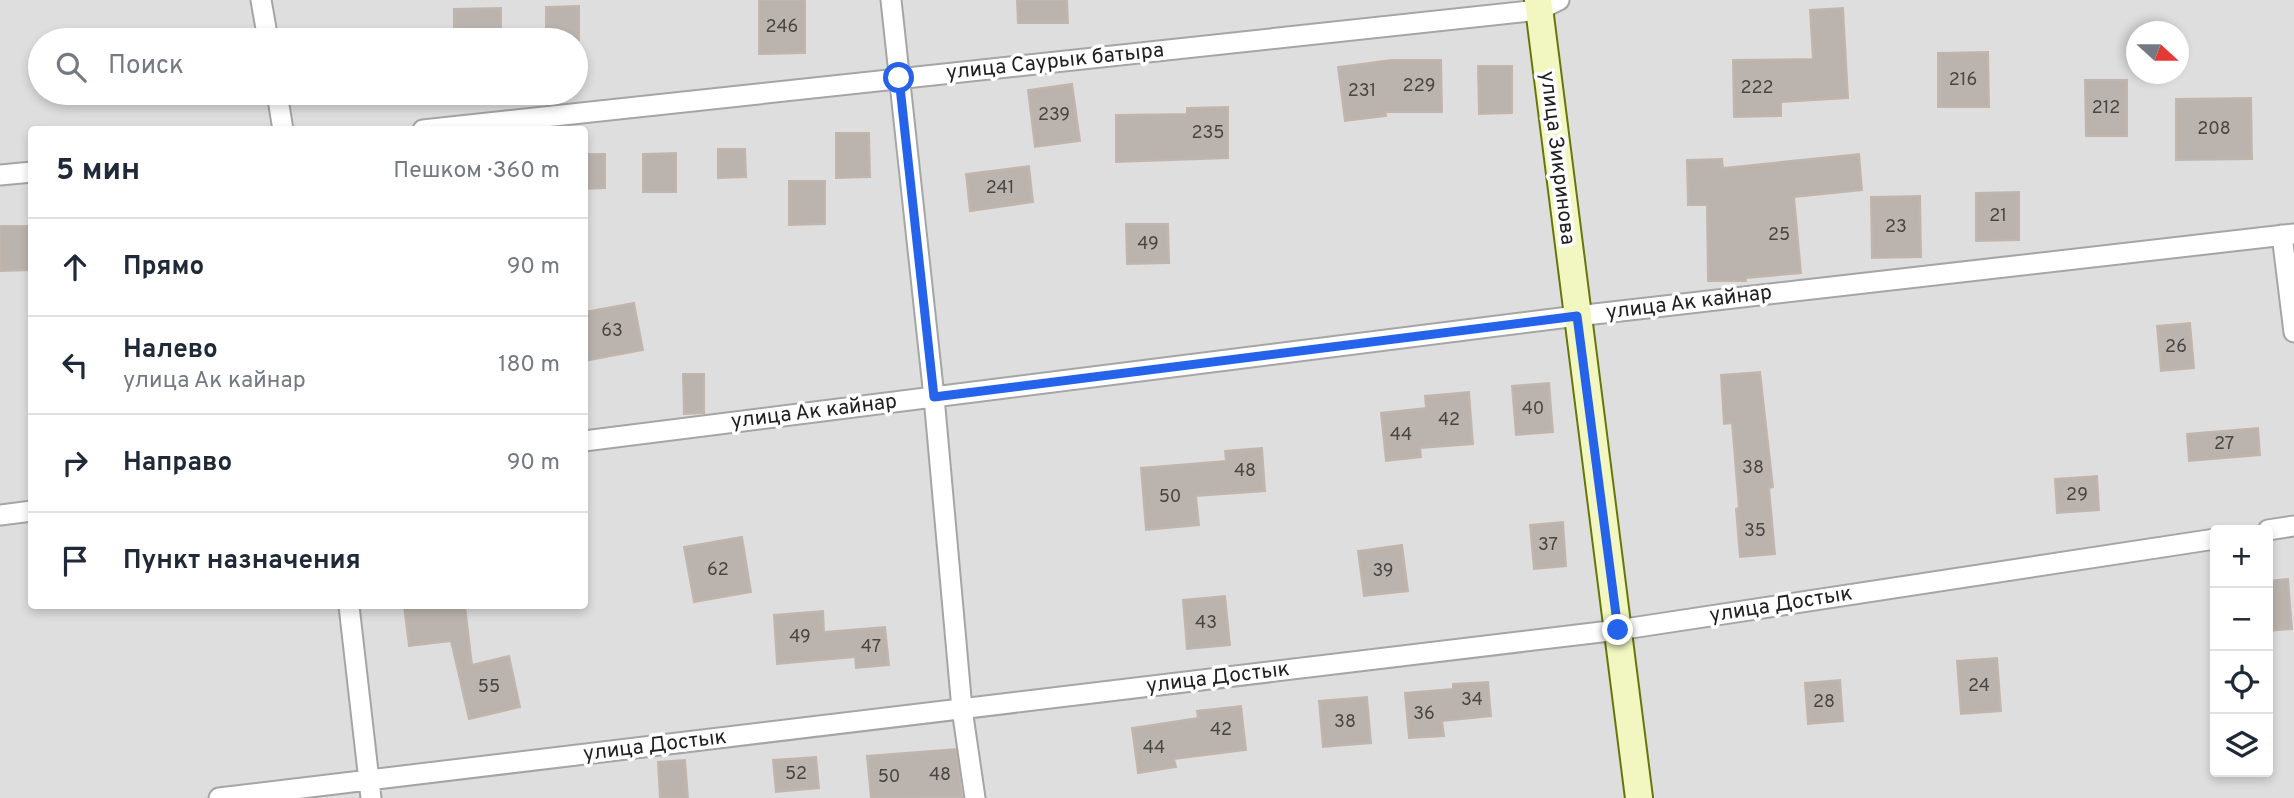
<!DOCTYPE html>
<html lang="ru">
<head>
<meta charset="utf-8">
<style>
	:root { --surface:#fff; --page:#f2f2f3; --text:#1f2937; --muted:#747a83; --line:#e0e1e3 }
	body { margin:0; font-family:Overpass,sans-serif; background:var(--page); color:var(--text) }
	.controls { position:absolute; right:21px; bottom:21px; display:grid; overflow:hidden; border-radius:7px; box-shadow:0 4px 10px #0003 }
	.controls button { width:63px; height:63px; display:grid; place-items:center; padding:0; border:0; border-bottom:2px solid var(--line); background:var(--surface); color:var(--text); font:35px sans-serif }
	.compass { position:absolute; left:2126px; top:21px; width:63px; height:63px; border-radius:50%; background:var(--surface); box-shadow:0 4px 10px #0003; rotate:111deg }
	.stop { position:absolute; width:21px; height:21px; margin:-16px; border:5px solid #2563eb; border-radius:50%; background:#fff }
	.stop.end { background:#2563eb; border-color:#fff; box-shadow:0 2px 7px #0008 }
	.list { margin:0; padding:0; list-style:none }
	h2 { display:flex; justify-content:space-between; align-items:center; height:91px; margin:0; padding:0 28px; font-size:30px }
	h2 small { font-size:23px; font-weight:400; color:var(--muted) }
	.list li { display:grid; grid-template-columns:46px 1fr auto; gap:21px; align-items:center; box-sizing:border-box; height:98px; padding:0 28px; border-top:2px solid var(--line) }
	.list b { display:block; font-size:26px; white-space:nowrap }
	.list p { margin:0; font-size:23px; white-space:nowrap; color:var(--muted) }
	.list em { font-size:23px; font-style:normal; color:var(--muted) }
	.icon { flex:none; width:38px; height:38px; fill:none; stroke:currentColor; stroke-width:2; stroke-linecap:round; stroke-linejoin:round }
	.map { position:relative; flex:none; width:2294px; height:798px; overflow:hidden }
	.search { position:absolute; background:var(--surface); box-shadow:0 4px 10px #0003; left:28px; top:28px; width:560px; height:77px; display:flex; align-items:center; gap:18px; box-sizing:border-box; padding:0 24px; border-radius:38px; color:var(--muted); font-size:26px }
	.panel { position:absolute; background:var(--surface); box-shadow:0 4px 10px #0003; left:28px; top:126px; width:560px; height:483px; border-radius:7px }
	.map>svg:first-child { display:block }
	.residential { fill:#dfdede; fill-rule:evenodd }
	.building { fill:#bbb4ae; stroke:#c2b6ac; stroke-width:2 }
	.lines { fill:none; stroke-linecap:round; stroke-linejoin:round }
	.street-casing { stroke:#a5a5a5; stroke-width:23 }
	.secondary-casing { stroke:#67760b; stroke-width:30 }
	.street { stroke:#fff; stroke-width:19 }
	.secondary { stroke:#f2f7c1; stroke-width:26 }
	.route { stroke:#2563eb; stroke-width:9 }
	.labels { text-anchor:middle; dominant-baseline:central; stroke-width:7; stroke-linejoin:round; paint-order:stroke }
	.number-label { font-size:18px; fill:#484644 }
	.street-label { font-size:21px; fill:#212121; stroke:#fff }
</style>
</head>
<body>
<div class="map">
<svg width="2294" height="798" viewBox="0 0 2294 798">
	<rect width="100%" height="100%" fill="#f1efe9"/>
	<path class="residential" d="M 0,0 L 2294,0 L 2294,798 L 0,798 ZM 2136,32 L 2178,32 L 2178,74 L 2136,74 ZM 40,40 L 576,40 L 576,93 L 40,93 ZM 32,130 L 584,130 L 584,606 L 32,606 ZM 2215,530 L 2268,530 L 2268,772 L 2215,772 Z"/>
	<path class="building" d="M 759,0 L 805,0 L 805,53 L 759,54 Z
		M 1017,0 L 1067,0 L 1068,23 L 1018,23 Z
		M 579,6 L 579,40 L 546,40 L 546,7 Z
		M 501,8 L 501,40 L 454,40 L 454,9 Z
		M 1843,8 L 1848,98 L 1781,102 L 1781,116 L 1734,117 L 1733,60 L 1813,59 L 1810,10 Z
		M 1988,52 L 1989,107 L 1938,107 L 1938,53 Z
		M 1391,60 L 1441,60 L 1442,112 L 1385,112 L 1386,116 L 1345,121 L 1338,67 Z
		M 1478,66 L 1512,66 L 1512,113 L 1479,114 Z
		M 2085,80 L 2127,80 L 2127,136 L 2086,136 Z
		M 1072,84 L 1080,141 L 1035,147 L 1028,90 Z
		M 2251,98 L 2252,159 L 2176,160 L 2176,99 Z
		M 1228,107 L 1228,158 L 1116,162 L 1116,115 L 1187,114 L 1187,108 Z
		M 836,133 L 869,133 L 870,177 L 836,178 Z
		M 718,149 L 745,149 L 746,177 L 718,178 Z
		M 676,153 L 676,192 L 643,192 L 643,154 Z
		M 584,154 L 605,154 L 605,188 L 584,189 Z
		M 1859,154 L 1862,190 L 1794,197 L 1801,273 L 1746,278 L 1746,281 L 1708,281 L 1707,205 L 1688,205 L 1687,160 L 1722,159 L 1723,168 Z
		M 1029,166 L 1033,202 L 970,211 L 966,174 Z
		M 789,181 L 825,181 L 825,224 L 789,225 Z
		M 2019,192 L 2019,240 L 1976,241 L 1976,193 Z
		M 1920,196 L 1921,257 L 1872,258 L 1871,197 Z
		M 1126,224 L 1168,224 L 1169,263 L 1127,264 Z
		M 0,226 L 32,226 L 32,270 L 0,271 Z
		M 634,303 L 643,350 L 584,361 L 584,312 Z
		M 2190,323 L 2194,368 L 2161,371 L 2157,326 Z
		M 1760,372 L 1773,487 L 1769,488 L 1775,554 L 1740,557 L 1736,509 L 1739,508 L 1732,423 L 1724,424 L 1721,375 Z
		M 683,374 L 704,374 L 704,413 L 684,414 Z
		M 1549,383 L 1553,432 L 1516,435 L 1512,386 Z
		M 1469,392 L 1473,444 L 1420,448 L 1421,457 L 1386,461 L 1381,413 L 1426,408 L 1425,396 Z
		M 2258,428 L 2260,455 L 2189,461 L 2187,434 Z
		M 1262,448 L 1265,491 L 1196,496 L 1199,525 L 1146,530 L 1141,468 L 1226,461 L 1225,451 Z
		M 2097,476 L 2099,510 L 2057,513 L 2055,479 Z
		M 1563,522 L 1566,566 L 1534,569 L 1530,525 Z
		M 742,537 L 751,592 L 694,602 L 684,547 Z
		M 1402,545 L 1408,591 L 1364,596 L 1358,551 Z
		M 2288,579 L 2292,629 L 2268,631 L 2268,581 Z
		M 1225,596 L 1230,645 L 1187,649 L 1183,600 Z
		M 404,606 L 465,606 L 472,665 L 509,656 L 520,707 L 469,719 L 451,641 L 409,646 Z
		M 823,611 L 824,632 L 885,627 L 889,665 L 856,668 L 855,657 L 777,664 L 774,615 Z
		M 1997,658 L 2001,711 L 1961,714 L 1957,661 Z
		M 1840,680 L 1843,721 L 1808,724 L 1805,683 Z
		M 1488,682 L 1491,716 L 1442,721 L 1444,736 L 1409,738 L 1405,693 L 1453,689 L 1453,684 Z
		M 1367,697 L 1371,743 L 1323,747 L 1319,701 Z
		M 1241,706 L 1246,750 L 1174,759 L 1176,767 L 1138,773 L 1132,728 L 1198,718 L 1197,711 Z
		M 956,749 L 962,797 L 871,798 L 867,756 Z
		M 816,757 L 819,788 L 776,792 L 773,760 Z
		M 685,760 L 688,798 L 660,798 L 658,762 Z"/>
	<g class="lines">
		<g class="street-casing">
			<path id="street" d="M 261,0 L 268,40
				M 891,0 L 934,397 L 962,709 L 975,798
				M 277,93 L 283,130
				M 423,130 L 1539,10 L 1559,0
				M 0,175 L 32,172
				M 2282,235 L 2294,332
				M 584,441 L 1577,316 L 2294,234
				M 0,515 L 32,511
				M 2268,530 L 2294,526
				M 349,606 L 371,798
				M 219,798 L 1618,630 L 2215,539"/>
		</g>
		<g class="secondary-casing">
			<path id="secondary" d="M 1538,0 L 1639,798"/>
		</g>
		<use href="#street" class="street"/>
		<use href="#secondary" class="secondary"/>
	</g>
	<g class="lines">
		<path class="route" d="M 899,78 L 934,397 L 1577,316 L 1618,630"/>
	</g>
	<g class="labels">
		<g class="number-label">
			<text x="782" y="27">246</text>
			<text x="1963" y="80">216</text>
			<text x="1419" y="86">229</text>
			<text x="1757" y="88">222</text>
			<text x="1362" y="91">231</text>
			<text x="2106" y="108">212</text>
			<text x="1054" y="115">239</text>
			<text x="2214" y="129">208</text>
			<text x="1208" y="133">235</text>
			<text x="1000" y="188">241</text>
			<text x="1998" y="216">21</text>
			<text x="1896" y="227">23</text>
			<text x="1779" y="235">25</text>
			<text x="1148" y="244">49</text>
			<text x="612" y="331">63</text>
			<text x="2176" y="347">26</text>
			<text x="1533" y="409">40</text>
			<text x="1449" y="420">42</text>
			<text x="1401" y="435">44</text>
			<text x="2224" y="444">27</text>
			<text x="1753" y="468">38</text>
			<text x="1245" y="471">48</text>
			<text x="2077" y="495">29</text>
			<text x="1170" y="497">50</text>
			<text x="1755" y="531">35</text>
			<text x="1548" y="545">37</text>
			<text x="718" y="570">62</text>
			<text x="1383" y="571">39</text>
			<text x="1206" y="623">43</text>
			<text x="800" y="637">49</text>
			<text x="871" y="647">47</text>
			<text x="1979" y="686">24</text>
			<text x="489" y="687">55</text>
			<text x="1472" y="700">34</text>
			<text x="1824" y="702">28</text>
			<text x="1424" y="714">36</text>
			<text x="1345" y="722">38</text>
			<text x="1221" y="730">42</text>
			<text x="1154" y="748">44</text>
			<text x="796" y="774">52</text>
			<text x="940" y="775">48</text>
			<text x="889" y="777">50</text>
		</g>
		<g class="street-label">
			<text transform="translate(1055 62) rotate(-6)">улица Саурык батыра</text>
			<text transform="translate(1557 158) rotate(83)">улица Зикринова</text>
			<text transform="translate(1689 303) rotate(-7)">улица Ак кайнар</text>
			<text transform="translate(814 412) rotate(-7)">улица Ак кайнар</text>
			<text transform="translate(1781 605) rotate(-9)">улица Достык</text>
			<text transform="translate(1218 678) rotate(-7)">улица Достык</text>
			<text transform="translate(655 746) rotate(-7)">улица Достык</text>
		</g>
	</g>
</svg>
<div class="controls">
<button>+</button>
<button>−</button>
<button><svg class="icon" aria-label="locate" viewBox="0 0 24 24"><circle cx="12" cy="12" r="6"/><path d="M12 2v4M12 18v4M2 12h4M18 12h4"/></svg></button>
<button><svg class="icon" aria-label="layers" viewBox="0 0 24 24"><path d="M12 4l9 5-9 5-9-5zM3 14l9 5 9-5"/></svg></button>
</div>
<svg class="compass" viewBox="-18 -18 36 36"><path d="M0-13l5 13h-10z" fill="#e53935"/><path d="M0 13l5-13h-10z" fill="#747a83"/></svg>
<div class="stop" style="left:899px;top:78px"></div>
<div class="stop end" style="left:1618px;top:630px"></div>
<div class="search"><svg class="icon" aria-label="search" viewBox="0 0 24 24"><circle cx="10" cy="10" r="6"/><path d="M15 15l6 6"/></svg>Поиск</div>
<section class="panel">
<h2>5 мин<small>Пешком · 360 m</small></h2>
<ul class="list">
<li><svg class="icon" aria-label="ahead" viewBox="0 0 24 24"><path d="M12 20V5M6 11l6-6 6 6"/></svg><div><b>Прямо</b></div><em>90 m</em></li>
<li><svg class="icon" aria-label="left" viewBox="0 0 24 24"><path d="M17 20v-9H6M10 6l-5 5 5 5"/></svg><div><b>Налево</b><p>улица Ак кайнар</p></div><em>180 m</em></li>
<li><svg class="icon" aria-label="right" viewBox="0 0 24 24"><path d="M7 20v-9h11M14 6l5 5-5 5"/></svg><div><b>Направо</b></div><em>90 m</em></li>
<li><svg class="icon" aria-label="arrive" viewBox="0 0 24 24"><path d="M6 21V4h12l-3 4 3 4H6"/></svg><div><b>Пункт назначения</b></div></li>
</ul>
</section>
</div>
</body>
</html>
